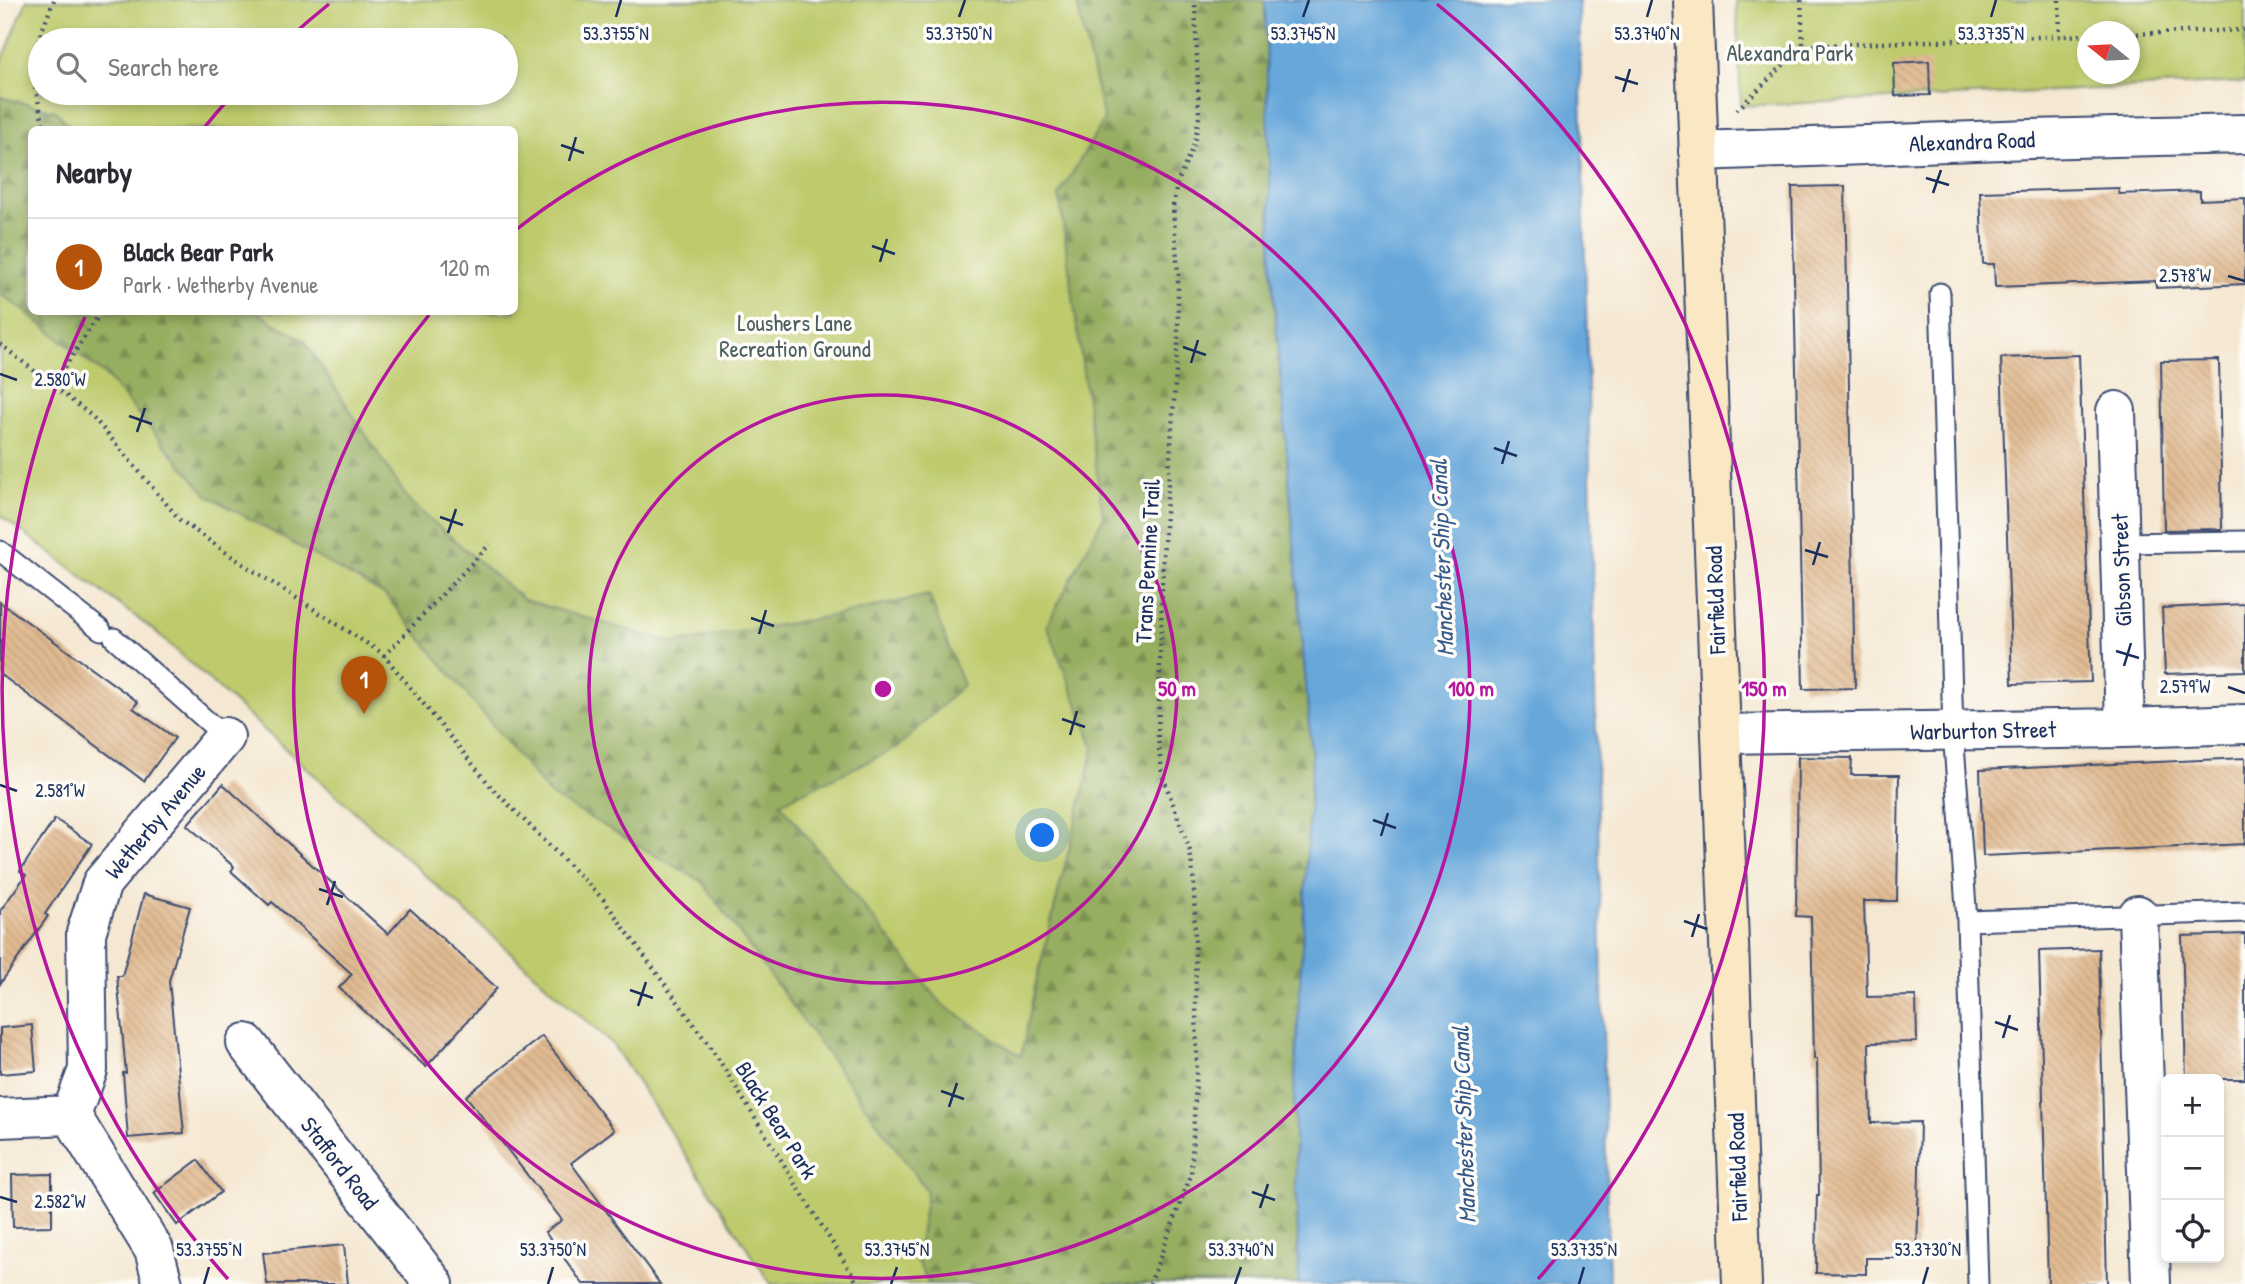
<!DOCTYPE html>
<html lang="en">
<head>
<meta charset="utf-8">
<style>
	:root { --surface:#fff; --page:#f7f7f7; --text:#2b2b33; --muted:#7c7c81; --line:#e1e1e2; --accent:#b45309 }
	body { margin:0; font-family:"Patrick Hand",sans-serif; background:var(--page); color:var(--text) }
	.controls { position:absolute; right:21px; bottom:21px; display:grid; overflow:hidden; border-radius:10px; box-shadow:0 4px 10px #0003 }
	.controls button { width:63px; height:63px; display:grid; place-items:center; padding:0; border:0; border-bottom:2px solid var(--line); background:var(--surface); color:var(--text); font:35px sans-serif }
	.compass { position:absolute; left:2077px; top:21px; width:63px; height:63px; border-radius:50%; background:var(--surface); box-shadow:0 4px 10px #0003; rotate:288deg }
	.you { position:absolute; left:1043px; top:836px; width:24px; height:24px; margin:-18px; border:5px solid #fff; border-radius:50%; background:#1a73e8; box-shadow:0 0 0 10px #1a73e833 }
	.badge { display:grid; place-items:center; width:46px; height:46px; border-radius:50%; background:var(--accent); color:#fff; font-size:23px; font-weight:700 }
	.pin { position:absolute; translate:-50% -58px; filter:drop-shadow(0 2px 4px #0008) }
	.pin::after { content:''; position:absolute; top:37px; width:24px; height:21px; background:inherit; clip-path:polygon(0 0,100% 0,50% 100%) }
	.list { margin:0; padding:0; list-style:none }
	h2 { display:flex; justify-content:space-between; align-items:center; height:91px; margin:0; padding:0 28px; font-size:30px }
	h2 small { font-size:23px; font-weight:400; color:var(--muted) }
	.list li { display:grid; grid-template-columns:46px 1fr auto; gap:21px; align-items:center; box-sizing:border-box; height:98px; padding:0 28px; border-top:2px solid var(--line) }
	.list b { display:block; font-size:26px; white-space:nowrap }
	.list p { margin:0; font-size:23px; white-space:nowrap; color:var(--muted) }
	.list em { font-size:23px; font-style:normal; color:var(--muted) }
	.icon { flex:none; width:38px; height:38px; fill:none; stroke:currentColor; stroke-width:2; stroke-linecap:round; stroke-linejoin:round }
	.map { position:relative; flex:none; width:2245px; height:1284px; overflow:hidden }
	.search { position:absolute; background:var(--surface); box-shadow:0 4px 10px #0003; left:28px; top:28px; width:490px; height:77px; display:flex; align-items:center; gap:18px; box-sizing:border-box; padding:0 24px; border-radius:38px; color:var(--muted); font-size:26px }
	.panel { position:absolute; background:var(--surface); box-shadow:0 4px 10px #0003; left:28px; top:126px; width:490px; height:189px; border-radius:10px }
	.map>svg:first-child { display:block }
	.forest { fill:url(#forest-firs); stroke:#586e5f; stroke-width:2 }
	.park { fill:#beca6c; stroke:#6c7c65; stroke-width:2; fill-rule:evenodd }
	.water { fill:#67a7da; stroke:#416b9c; stroke-width:2 }
	.building { fill:url(#building-back-hatch) }
	.lines { fill:none; stroke-linecap:round; stroke-linejoin:round }
	.service-casing { stroke:#3c4b70; stroke-width:23 }
	.minor-casing { stroke:#3c4b70; stroke-width:42 }
	.secondary-casing { stroke:#3c4b70; stroke-width:42 }
	.path { stroke:#3c4b70; stroke-width:4.5; stroke-dasharray:2 5; stroke-linecap:butt }
	.service { stroke:#fff; stroke-width:19 }
	.minor { stroke:#fff; stroke-width:38 }
	.secondary { stroke:#fae7c3; stroke-width:38 }
	.ticks { fill:none; stroke:#1b2f5e; stroke-width:2.5 }
	.ring { fill:none; stroke:#b5179e; stroke-width:3.5 }
	.labels { text-anchor:middle; dominant-baseline:central; stroke-width:7; stroke-linejoin:round; paint-order:stroke }
	.park-label { font-size:23px; fill:#4c5e62; stroke:#fdfcf7 }
	.street-label { font-size:23px; fill:#1b2f5e; stroke:#fdfcf7 }
	.water-label { font-size:24px; font-style:italic; fill:#365989; stroke:#fdfcf7 }
	.ticks-label { font-size:18px; text-anchor:middle; fill:#1b2f5e; stroke:#fdfcf7; stroke-width:7; stroke-linejoin:round; paint-order:stroke }
	.centre { fill:#b5179e; stroke:#fdfcf7; stroke-width:3.5 }
	.ring-label { font-size:21px; text-anchor:middle; font-weight:bold; fill:#b5179e; stroke:#fdfcf7; stroke-width:7; stroke-linejoin:round; paint-order:stroke }
</style>
</head>
<body>
<div class="map">
<svg width="2245" height="1284" viewBox="0 0 2245 1284">
	<defs>
		<pattern id="forest-firs" width="22" height="20" patternUnits="userSpaceOnUse" patternTransform="scale(1.75)"><rect width="22" height="20" fill="#96ae60"/><path d="M5 1l3.5 6h-7zM16 11l3.5 6h-7z" fill="#7a8e52"/></pattern>
		<pattern id="building-back-hatch" width="6" height="6" patternUnits="userSpaceOnUse" patternTransform="scale(1.75)"><rect width="6" height="6" fill="#e1ba90"/><path d="M-1 5l2 2M0 0l6 6M5-1l2 2" fill="none" stroke="#c0a07f"/></pattern>
	</defs>
	<rect width="100%" height="100%" fill="#fdfcf7"/>
	<filter id="ink" filterUnits="userSpaceOnUse"><feTurbulence type="fractalNoise" baseFrequency=".0143" numOctaves="2"/><feDisplacementMap in="SourceGraphic" scale="14" xChannelSelector="R" yChannelSelector="G"/><feConvolveMatrix kernelMatrix="1 2 1 2 8 2 1 2 1" color-interpolation-filters="sRGB"/></filter>
	<filter id="wash" filterUnits="userSpaceOnUse"><feTurbulence type="fractalNoise" baseFrequency=".00686" numOctaves="4" result="noise"/><feDisplacementMap in="SourceGraphic" scale="28" xChannelSelector="R" yChannelSelector="G"/><feGaussianBlur stdDeviation="1.57" result="paint"/><feColorMatrix in="noise" values="0 0 0 0 0 0 0 0 0 0 0 0 0 0 0 0 0 1.4 0 .05"/><feComposite in="paint" operator="in"/></filter>
	<g filter="url(#wash)">
		<rect width="100%" height="100%" fill="#f5e8d3"/>
		<path class="forest" d="M 1076,0 L 1265,0 L 1272,272 L 1312,759 L 1294,1098 L 1299,1284 L 930,1284 L 916,1260 L 927,1191 L 702,882 L 550,795 L 386,596 L 207,495 L 105,375 L 23,310 L 0,294 L 0,97 L 56,111 L 71,129 L 32,130 L 32,312 L 256,312 L 304,340 L 410,502 L 832,616 L 929,595 L 964,685 L 897,748 L 781,803 L 1020,1055 L 1036,982 L 1094,748 L 1047,625 L 1103,518 L 1059,195 L 1104,119 Z"/>
		<path class="park" d="M 27,0 L 1076,0 L 1104,120 L 1059,195 L 1103,518 L 1047,625 L 1094,748 L 1036,982 L 1021,1056 L 942,1004 L 780,803 L 897,748 L 963,685 L 929,595 L 832,616 L 673,643 L 524,600 L 410,502 L 304,340 L 256,312 L 514,312 L 514,130 L 71,129 L 56,111 L 0,97 L 0,66 ZM 40,40 L 506,40 L 506,93 L 40,93 Z
			M 1736,0 L 2245,0 L 2245,82 L 1741,106 ZM 2088,32 L 2130,32 L 2130,74 L 2088,74 Z
			M 0,294 L 23,310 L 105,375 L 207,495 L 386,596 L 550,795 L 702,882 L 927,1191 L 916,1260 L 930,1284 L 771,1284 L 613,1045 L 156,632 L 0,515 Z"/>
		<path class="water" d="M 1265,0 L 1579,0 L 1609,1284 L 1299,1284 L 1294,1098 L 1312,759 L 1272,272 Z"/>
		<g id="blocks">
			<path class="building" d="M 1929,61 L 1930,95 L 1895,96 L 1894,63 Z
				M 1845,186 L 1855,688 L 1803,689 L 1792,187 Z
				M 2119,188 L 2119,194 L 2200,191 L 2200,200 L 2245,198 L 2245,284 L 2156,288 L 2156,281 L 1995,287 L 1994,264 L 1983,264 L 1980,192 Z
				M 2079,355 L 2091,682 L 2012,684 L 2001,358 Z
				M 2219,360 L 2222,529 L 2164,530 L 2161,361 Z
				M 0,602 L 138,702 L 133,708 L 175,738 L 144,781 L 0,674 Z
				M 2245,604 L 2245,671 L 2165,674 L 2162,608 Z
				M 1798,757 L 1852,758 L 1851,775 L 1899,775 L 1897,901 L 1864,901 L 1867,997 L 1916,996 L 1917,1042 L 1869,1043 L 1871,1123 L 1920,1122 L 1917,1258 L 1866,1258 L 1866,1274 L 1816,1273 L 1817,1195 L 1819,1195 L 1817,1059 L 1814,1059 L 1811,917 L 1796,916 Z
				M 2245,758 L 2245,844 L 1983,856 L 1980,770 Z
				M 223,784 L 388,934 L 410,909 L 497,988 L 426,1067 L 339,988 L 352,974 L 272,902 L 269,905 L 231,871 L 234,867 L 187,825 Z
				M 55,819 L 92,844 L 45,914 L 48,916 L 0,984 L 0,911 L 26,875 L 20,871 Z
				M 144,894 L 190,907 L 169,981 L 184,1133 L 128,1138 L 123,1073 L 126,1073 L 117,976 L 122,976 Z
				M 2245,934 L 2245,1079 L 2186,1079 L 2182,936 Z
				M 2099,949 L 2107,1284 L 2048,1284 L 2039,951 Z
				M 32,1025 L 36,1071 L 0,1074 L 0,1028 Z
				M 542,1036 L 614,1130 L 571,1163 L 660,1284 L 583,1284 L 545,1232 L 562,1220 L 466,1096 Z
				M 198,1160 L 221,1192 L 177,1225 L 154,1193 Z
				M 52,1174 L 52,1226 L 13,1227 L 12,1175 Z
				M 344,1245 L 348,1284 L 267,1284 L 263,1253 Z"/>
		</g>
	</g>
	<g filter="url(#ink)">
		<use href="#blocks" fill-opacity="0" stroke="#3c4b70" stroke-width="2"/>
		<g class="lines">
			<g class="service-casing">
				<path id="service" d="M 1940,293 L 1953,731 L 1967,921 L 1978,1284
					M 2120,543 L 2245,541
					M 0,551 L 101,630
					M 114,638 L 225,737
					M 1967,921 L 2245,912"/>
			</g>
			<g class="minor-casing">
				<path id="minor" d="M 1698,151 L 2030,139 L 2245,134
					M 2116,411 L 2125,728
					M 1721,734 L 2125,728 L 2245,724
					M 2138,915 L 2151,1284
					M 246,1043 L 434,1284
					M 71,1115 L 88,1070 L 86,933 L 102,883 L 225,737
					M 71,1115 L 154,1250 L 163,1284
					M 0,1118 L 71,1115"/>
			</g>
			<g class="secondary-casing">
				<path id="secondary" d="M 1693,0 L 1742,1284"/>
			</g>
			<path class="path" d="M 1801,0 L 1803,46 L 2088,35
				M 2059,0 L 2060,36
				M 2130,34 L 2245,30
				M 1737,110 L 1803,46
				M 46,130 L 43,123 L 33,77 L 41,33 L 54,0
				M 0,344 L 93,417 L 180,520 L 237,560 L 382,653 L 492,788 L 603,899 L 714,1052 L 858,1284
				M 53,385 L 101,312
				M 384,656 L 490,544
				M 1150,1284 L 1191,1175 L 1197,1062 L 1194,883 L 1190,851 L 1162,774 L 1158,738 L 1163,557 L 1178,342 L 1178,273 L 1173,206 L 1177,184 L 1194,144 L 1199,117 L 1195,0"/>
			<use href="#service" class="service"/>
			<use href="#minor" class="minor"/>
			<use href="#secondary" class="secondary"/>
		</g>
	</g>
	<path class="ticks" d="M 616,17 L 621,0M 959,17 L 965,0M 1303,17 L 1309,0M 1647,17 L 1652,0M 1991,17 L 1996,0M 1615,77 L 1638,84M 1623,92 L 1630,69M 561,145 L 584,153M 569,161 L 576,137M 1926,178 L 1949,185M 1933,193 L 1941,170M 872,246 L 895,254M 880,262 L 887,239M 2228,276 L 2245,281M 1183,347 L 1206,355M 1191,363 L 1198,340M 0,374 L 17,380M 129,416 L 152,424M 137,432 L 145,408M 1494,448 L 1517,456M 1502,464 L 1509,441M 440,517 L 463,525M 448,533 L 456,509M 1805,550 L 1828,557M 1813,565 L 1820,542M 751,618 L 774,626M 759,634 L 766,610M 2116,651 L 2139,658M 2124,666 L 2131,643M 2228,687 L 2245,693M 1062,719 L 1085,727M 1070,735 L 1077,711M 0,785 L 17,791M 1373,820 L 1396,828M 1381,836 L 1388,813M 319,889 L 343,897M 327,905 L 335,881M 1684,921 L 1707,929M 1692,937 L 1699,914M 630,990 L 653,998M 638,1006 L 646,982M 1995,1022 L 2018,1030M 2003,1038 L 2010,1015M 941,1091 L 964,1099M 949,1107 L 957,1083M 1252,1192 L 1275,1200M 0,1197 L 17,1202M 1260,1208 L 1268,1184M 204,1284 L 209,1267M 548,1284 L 553,1267M 891,1284 L 897,1267M 1235,1284 L 1241,1267M 1579,1284 L 1584,1267M 1923,1284 L 1928,1267"/>
	<g class="ring">
		<circle cx="883" cy="689" r="294"/>
		<path d="M517 229A588 588 0 1 1 429 315"/>
		<path d="M228 1279A881 881 0 0 1 85 317M203 129A881 881 0 0 1 233 94M288 39A881 881 0 0 1 329 4M1437 4A881 881 0 0 1 1538 1279"/>
	</g>
	<g class="labels">
		<g class="park-label">
			<text x="1790" y="52">Alexandra Park</text>
			<text x="795" y="322">Loushers Lane<tspan x="795" dy="26">Recreation Ground</tspan></text>
		</g>
		<g class="street-label">
			<text transform="translate(1972 141) rotate(-2)">Alexandra Road</text>
			<text transform="translate(1147 561) rotate(-87)">Trans Pennine Trail</text>
			<text transform="translate(2121 570) rotate(-92)">Gibson Street</text>
			<text transform="translate(1715 600) rotate(-92)">Fairfield Road</text>
			<text transform="translate(1983 730) rotate(-1)">Warburton Street</text>
			<text transform="translate(155 821) rotate(-50)">Wetherby Avenue</text>
			<text transform="translate(777 1120) rotate(58)">Black Bear Park</text>
			<text transform="translate(340 1163) rotate(52)">Stafford Road</text>
			<text transform="translate(1737 1167) rotate(-92)">Fairfield Road</text>
		</g>
		<g class="water-label">
			<text transform="translate(1441 558) rotate(-92)">Manchester Ship Canal</text>
			<text transform="translate(1463 1125) rotate(-92)">Manchester Ship Canal</text>
		</g>
	</g>
	<g class="ticks-label">
		<text x="616" y="40">53.3755°N</text>
		<text x="959" y="40">53.3750°N</text>
		<text x="1303" y="40">53.3745°N</text>
		<text x="1647" y="40">53.3740°N</text>
		<text x="1991" y="40">53.3735°N</text>
		<text x="2185" y="282">2.578°W</text>
		<text x="60" y="386">2.580°W</text>
		<text x="2185" y="693">2.579°W</text>
		<text x="60" y="797">2.581°W</text>
		<text x="60" y="1208">2.582°W</text>
		<text x="209" y="1256">53.3755°N</text>
		<text x="553" y="1256">53.3750°N</text>
		<text x="897" y="1256">53.3745°N</text>
		<text x="1241" y="1256">53.3740°N</text>
		<text x="1584" y="1256">53.3735°N</text>
		<text x="1928" y="1256">53.3730°N</text>
	</g>
	<circle cx="883" cy="689" r="10" class="centre"/>
	<g class="ring-label">
		<text x="1177" y="696">50 m</text>
		<text x="1471" y="696">100 m</text>
		<text x="1764" y="696">150 m</text>
	</g>
</svg>
<div class="controls">
<button>+</button>
<button>−</button>
<button><svg class="icon" aria-label="locate" viewBox="0 0 24 24"><circle cx="12" cy="12" r="6"/><path d="M12 2v4M12 18v4M2 12h4M18 12h4"/></svg></button>
</div>
<svg class="compass" viewBox="-18 -18 36 36"><path d="M0-13l5 13h-10z" fill="#e53935"/><path d="M0 13l5-13h-10z" fill="#7c7c81"/></svg>
<div class="you"></div>
<div class="pin badge" style="left:364px;top:714px">1</div>
<div class="search"><svg class="icon" aria-label="search" viewBox="0 0 24 24"><circle cx="10" cy="10" r="6"/><path d="M15 15l6 6"/></svg>Search here</div>
<section class="panel">
<h2>Nearby<small></small></h2>
<ul class="list">
<li><span class="badge">1</span><div><b>Black Bear Park</b><p>Park · Wetherby Avenue</p></div><em>120 m</em></li>
</ul>
</section>
</div>
</body>
</html>
